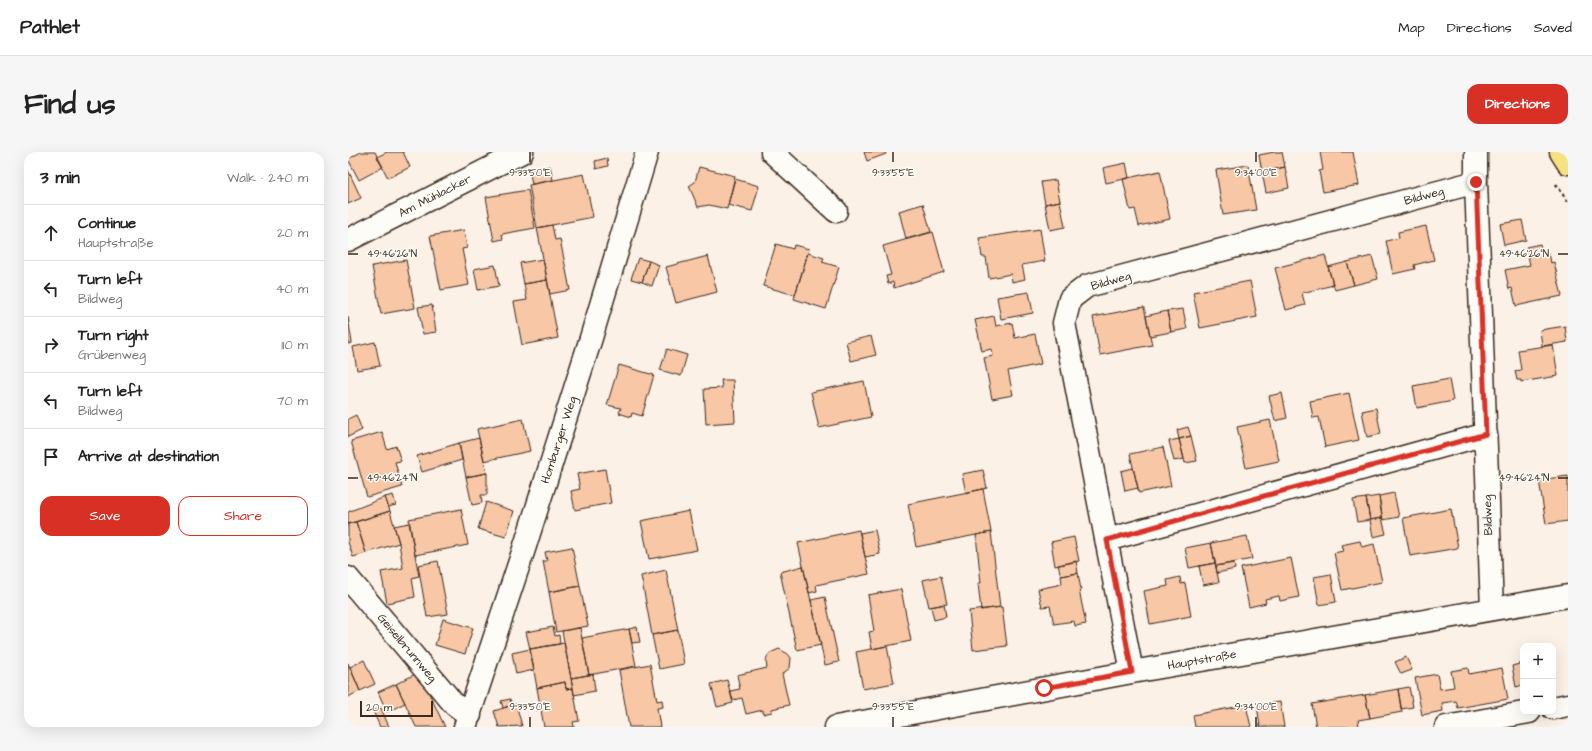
<!DOCTYPE html>
<html lang="en">
<head>
<meta charset="utf-8">
<style>
	:root { --surface:#fff; --page:#f6f6f6; --text:#222; --muted:#767676; --line:#e0e0e0; --accent:#d93025 }
	body { margin:0; font-family:"Architects Daughter",sans-serif; background:var(--page); color:var(--text) }
	.controls { position:absolute; right:12px; bottom:12px; display:grid; overflow:hidden; border-radius:8px; box-shadow:0 4px 16px #0002 }
	.controls button { width:36px; height:36px; display:grid; place-items:center; padding:0; border:0; border-bottom:1px solid var(--line); background:var(--surface); color:var(--text); font:20px sans-serif }
	.scale { position:absolute; left:12px; bottom:10px; width:73px; box-sizing:border-box; padding-left:4px; border:2px solid #3b2a1e; border-top:0; font-size:11px; line-height:14px; white-space:nowrap; color:#3b2a1e; -webkit-text-stroke:3px #fdfcf7; paint-order:stroke }
	.stop { position:absolute; width:12px; height:12px; margin:-9px; border:3px solid #d93025; border-radius:50%; background:#fff }
	.stop.end { background:#d93025; border-color:#fff; box-shadow:0 1px 4px #0008 }
	.list { margin:0; padding:0; list-style:none }
	h2 { display:flex; justify-content:space-between; align-items:center; height:52px; margin:0; padding:0 16px; font-size:17px }
	h2 small { font-size:13px; font-weight:400; color:var(--muted) }
	.list li { display:grid; grid-template-columns:26px 1fr auto; gap:12px; align-items:center; box-sizing:border-box; height:56px; padding:0 16px; border-top:1px solid var(--line) }
	.list b { display:block; font-size:15px; white-space:nowrap }
	.list p { margin:0; font-size:13px; white-space:nowrap; color:var(--muted) }
	.list em { font-size:13px; font-style:normal; color:var(--muted) }
	.actions { display:flex; gap:8px; padding:12px 16px }
	.actions a { flex:1; padding:9px 0; border:1px solid var(--accent); border-radius:12px; text-align:center; font-size:14px; color:var(--accent) }
	.actions .main { background:var(--accent); color:#fff }
	.icon { flex:none; width:22px; height:22px; fill:none; stroke:currentColor; stroke-width:2; stroke-linecap:round; stroke-linejoin:round }
	.map { position:relative; flex:none; width:1220px; height:575px; overflow:hidden; border-radius:12px }
	header { display:flex; align-items:center; gap:24px; box-sizing:border-box; height:56px; padding:0 20px; background:var(--surface); border-bottom:1px solid var(--line) }
	header strong { font-size:19px }
	nav { display:flex; gap:22px; margin-inline-start:auto; font-size:14px }
	.intro { display:flex; align-items:center; justify-content:space-between; box-sizing:border-box; height:96px; padding:0 24px }
	h1 { margin:0; font-size:28px }
	.button { padding:10px 18px; border-radius:12px; background:var(--accent); color:#fff; font-size:14px; font-weight:700 }
	main { display:flex; gap:24px; padding:0 24px }
	aside { flex:1; background:var(--surface); border-radius:12px; box-shadow:0 4px 16px #0002 }
	.map>svg:first-child { display:block }
	.building { fill:#f7c7a6; stroke:#3b2a1e }
	.lines { fill:none; stroke-linecap:round; stroke-linejoin:round }
	.minor-casing { stroke:#3b2a1e; stroke-width:25 }
	.major-casing { stroke:#3b2a1e; stroke-width:25 }
	.path { stroke:#3b2a1e; stroke-width:2.5; stroke-dasharray:3 3; stroke-linecap:butt }
	.minor { stroke:#fdfcf7; stroke-width:22 }
	.major { stroke:#f7e281; stroke-width:22 }
	.route { stroke:#d93025; stroke-width:5 }
	.ticks { fill:none; stroke:#3b2a1e; stroke-width:1.5 }
	.labels { text-anchor:middle; dominant-baseline:central; stroke-width:3; stroke-linejoin:round; paint-order:stroke }
	.street-label { font-size:12px; fill:#3b2a1e; stroke:#fdfcf7 }
	.ticks-label { font-size:10px; text-anchor:middle; fill:#3b2a1e; stroke:#fdfcf7; stroke-width:3; stroke-linejoin:round; paint-order:stroke }
</style>
</head>
<body>
<header>
<strong>Pathlet</strong>
<nav><a>Map</a><a>Directions</a><a>Saved</a></nav>
</header>
<div class="intro"><h1>Find us</h1><a class="button">Directions</a></div>
<main>
<aside>
<h2>3 min<small>Walk · 240 m</small></h2>
<ul class="list">
<li><svg class="icon" aria-label="ahead" viewBox="0 0 24 24"><path d="M12 20V5M6 11l6-6 6 6"/></svg><div><b>Continue</b><p>Hauptstraße</p></div><em>20 m</em></li>
<li><svg class="icon" aria-label="left" viewBox="0 0 24 24"><path d="M17 20v-9H6M10 6l-5 5 5 5"/></svg><div><b>Turn left</b><p>Bildweg</p></div><em>40 m</em></li>
<li><svg class="icon" aria-label="right" viewBox="0 0 24 24"><path d="M7 20v-9h11M14 6l5 5-5 5"/></svg><div><b>Turn right</b><p>Grübenweg</p></div><em>110 m</em></li>
<li><svg class="icon" aria-label="left" viewBox="0 0 24 24"><path d="M17 20v-9H6M10 6l-5 5 5 5"/></svg><div><b>Turn left</b><p>Bildweg</p></div><em>70 m</em></li>
<li><svg class="icon" aria-label="arrive" viewBox="0 0 24 24"><path d="M6 21V4h12l-3 4 3 4H6"/></svg><div><b>Arrive at destination</b></div></li>
</ul>
<div class="actions"><a class="main">Save</a><a>Share</a></div>
</aside>
<div class="map">
<svg width="1220" height="575" viewBox="0 0 1220 575">
	<rect width="100%" height="100%" fill="#fcf1e7"/>
	<filter id="ink" filterUnits="userSpaceOnUse"><feTurbulence type="fractalNoise" baseFrequency=".025" numOctaves="2"/><feDisplacementMap in="SourceGraphic" scale="8" xChannelSelector="R" yChannelSelector="G"/><feConvolveMatrix kernelMatrix="1 2 1 2 8 2 1 2 1" color-interpolation-filters="sRGB"/></filter>
	<g filter="url(#ink)">
		<path class="building" d="M 13,0 L 27,0 L 35,15 L 11,28 L 0,7 Z
			M 39,0 L 55,0 L 62,15 L 40,26 L 29,5 Z
			M 516,0 L 537,0 L 538,2 L 519,9 Z
			M 926,0 L 934,0 L 937,15 L 914,20 L 911,3 Z
			M 972,0 L 1005,0 L 1011,33 L 975,40 L 971,19 L 975,18 Z
			M 259,6 L 260,14 L 248,17 L 247,9 Z
			M 778,11 L 781,26 L 758,31 L 755,16 Z
			M 900,13 L 908,58 L 875,63 L 868,18 Z
			M 202,14 L 205,28 L 184,32 L 181,18 Z
			M 351,15 L 387,24 L 379,57 L 361,53 L 350,55 L 341,34 L 347,30 Z
			M 937,15 L 941,36 L 918,41 L 914,20 Z
			M 0,18 L 13,46 L 0,52 Z
			M 812,19 L 822,67 L 791,74 L 787,57 L 782,58 L 775,27 Z
			M 236,22 L 245,65 L 189,76 L 181,33 Z
			M 387,27 L 411,34 L 404,59 L 380,53 Z
			M 708,28 L 712,49 L 697,52 L 693,30 Z
			M 180,38 L 187,76 L 154,82 L 155,87 L 146,89 L 138,45 Z
			M 712,49 L 717,75 L 702,78 L 697,52 Z
			M 575,52 L 583,80 L 558,87 L 551,59 Z
			M 1174,68 L 1178,88 L 1156,93 L 1152,72 Z
			M 204,73 L 207,88 L 212,87 L 222,138 L 202,142 L 189,76 Z
			M 1078,74 L 1086,108 L 1066,113 L 1067,117 L 1045,122 L 1038,89 L 1051,86 L 1050,80 Z
			M 692,77 L 697,109 L 674,113 L 677,127 L 664,130 L 663,122 L 641,126 L 638,105 L 634,105 L 631,86 Z
			M 116,78 L 119,96 L 114,97 L 121,133 L 93,138 L 82,84 Z
			M 585,80 L 596,120 L 546,136 L 545,130 L 540,132 L 538,124 L 543,123 L 535,94 Z
			M 428,92 L 445,97 L 446,93 L 461,97 L 447,143 L 415,134 Z
			M 1192,92 L 1195,103 L 1201,101 L 1203,111 L 1206,110 L 1214,144 L 1168,154 L 1164,136 L 1161,137 L 1157,118 L 1182,113 L 1178,95 Z
			M 460,101 L 476,106 L 474,110 L 491,115 L 478,157 L 446,147 Z
			M 977,103 L 985,133 L 954,141 L 957,153 L 938,158 L 927,116 Z
			M 360,104 L 369,140 L 328,151 L 318,115 Z
			M 1024,104 L 1030,127 L 1006,133 L 999,110 Z
			M 290,106 L 301,109 L 294,130 L 283,127 Z
			M 195,107 L 199,128 L 176,132 L 172,111 Z
			M 58,108 L 67,156 L 33,162 L 24,114 Z
			M 301,109 L 311,113 L 304,134 L 294,130 Z
			M 999,110 L 1006,133 L 987,138 L 980,115 Z
			M 147,113 L 151,134 L 130,138 L 126,117 Z
			M 199,128 L 210,186 L 174,193 L 166,150 L 179,148 L 176,132 Z
			M 902,129 L 909,165 L 852,176 L 845,140 Z
			M 681,140 L 685,161 L 653,167 L 649,145 Z
			M 84,153 L 88,180 L 75,182 L 70,155 Z
			M 796,155 L 804,193 L 752,203 L 745,165 Z
			M 835,157 L 839,177 L 823,180 L 819,159 Z
			M 819,159 L 823,180 L 802,184 L 798,164 Z
			M 646,164 L 648,174 L 664,171 L 667,186 L 687,182 L 693,212 L 660,219 L 665,243 L 644,247 L 636,206 L 645,204 L 644,197 L 634,199 L 627,168 Z
			M 0,165 L 4,191 L 0,192 Z
			M 1217,174 L 1219,190 L 1194,194 L 1192,178 Z
			M 523,184 L 528,203 L 503,209 L 498,190 Z
			M 27,190 L 32,214 L 9,218 L 5,195 Z
			M 1205,193 L 1210,224 L 1173,230 L 1173,228 L 1169,228 L 1167,219 L 1173,218 L 1170,198 Z
			M 319,197 L 339,203 L 333,224 L 312,218 Z
			M 271,213 L 306,223 L 294,264 L 284,261 L 283,265 L 271,261 L 273,256 L 259,253 Z
			M 1101,227 L 1105,249 L 1069,256 L 1065,234 Z
			M 373,228 L 385,228 L 387,270 L 358,272 L 356,237 L 374,236 Z
			M 516,229 L 523,265 L 471,276 L 463,240 Z
			M 934,241 L 939,266 L 927,269 L 921,244 Z
			M 1001,241 L 1011,288 L 977,295 L 971,265 L 965,266 L 962,249 Z
			M 1028,256 L 1033,282 L 1019,285 L 1014,259 Z
			M 8,263 L 14,278 L 0,285 L 0,267 Z
			M 175,267 L 182,299 L 136,309 L 129,277 Z
			M 922,268 L 931,309 L 898,316 L 889,275 Z
			M 840,275 L 843,284 L 831,287 L 829,278 Z
			M 34,280 L 39,297 L 48,294 L 53,309 L 47,310 L 54,335 L 19,345 L 3,289 Z
			M 843,284 L 849,309 L 837,311 L 831,287 Z
			M 131,286 L 139,321 L 118,325 L 111,291 Z
			M 831,287 L 836,307 L 826,309 L 821,289 Z
			M 111,291 L 114,308 L 74,320 L 69,304 Z
			M 815,295 L 823,334 L 791,341 L 782,302 Z
			M 785,316 L 790,336 L 777,339 L 773,319 Z
			M 257,317 L 263,351 L 227,358 L 223,339 L 232,337 L 229,322 Z
			M 635,318 L 639,336 L 618,341 L 614,322 Z
			M 139,321 L 139,343 L 133,343 L 134,351 L 124,353 L 118,325 Z
			M 1220,324 L 1220,369 L 1198,372 L 1191,328 Z
			M 635,337 L 643,380 L 568,395 L 560,352 Z
			M 1046,341 L 1051,365 L 1035,368 L 1031,344 Z
			M 45,343 L 48,353 L 40,355 L 37,345 Z
			M 1031,344 L 1034,366 L 1022,368 L 1018,346 Z
			M 37,345 L 42,359 L 0,372 L 0,360 Z
			M 1018,346 L 1022,368 L 1009,370 L 1005,348 Z
			M 138,350 L 166,359 L 158,385 L 130,377 Z
			M 113,357 L 120,393 L 67,403 L 61,367 Z
			M 1103,357 L 1110,396 L 1062,404 L 1055,366 Z
			M 42,359 L 51,391 L 18,401 L 8,370 Z
			M 341,359 L 349,398 L 301,407 L 293,369 Z
			M 1034,366 L 1038,382 L 1025,385 L 1022,368 Z
			M 8,370 L 18,401 L 5,405 L 0,390 L 0,372 Z
			M 61,371 L 71,424 L 64,426 L 67,445 L 39,451 L 33,420 L 55,416 L 51,391 L 46,374 Z
			M 511,378 L 521,422 L 468,433 L 469,439 L 461,441 L 450,391 Z
			M 527,378 L 532,402 L 517,405 L 512,381 Z
			M 643,380 L 652,455 L 633,458 L 630,431 L 633,431 L 628,383 Z
			M 899,384 L 904,407 L 868,414 L 863,391 Z
			M 726,385 L 731,409 L 707,414 L 703,390 Z
			M 1012,389 L 1014,395 L 1026,392 L 1034,430 L 994,438 L 986,401 L 995,399 L 993,393 Z
			M 863,391 L 867,411 L 841,416 L 837,396 Z
			M 224,395 L 232,434 L 201,440 L 195,409 L 199,409 L 197,400 Z
			M 943,406 L 951,445 L 932,449 L 931,444 L 917,447 L 918,451 L 901,455 L 893,416 Z
			M 90,409 L 100,462 L 79,465 L 70,413 Z
			M 728,409 L 730,421 L 713,424 L 710,413 Z
			M 867,411 L 871,430 L 855,433 L 851,414 Z
			M 886,411 L 887,417 L 869,421 L 868,414 Z
			M 455,414 L 473,493 L 449,498 L 432,420 Z
			M 318,418 L 330,478 L 304,483 L 293,424 Z
			M 730,421 L 733,438 L 731,438 L 738,472 L 727,474 L 726,469 L 706,472 L 702,454 L 694,455 L 690,437 L 714,432 L 713,424 Z
			M 983,422 L 988,450 L 971,453 L 966,425 Z
			M 593,424 L 599,452 L 581,455 L 575,428 Z
			M 832,425 L 833,432 L 837,431 L 843,464 L 802,472 L 796,439 L 820,434 L 819,428 Z
			M 232,434 L 240,474 L 208,480 L 201,440 Z
			M 553,437 L 563,489 L 524,497 L 521,480 L 526,479 L 520,443 Z
			M 477,445 L 491,510 L 477,513 L 463,448 Z
			M 596,452 L 598,465 L 586,468 L 583,455 Z
			M 654,455 L 659,494 L 625,498 L 621,459 Z
			M 95,467 L 125,476 L 117,502 L 87,493 Z
			M 205,475 L 207,484 L 211,483 L 212,492 L 182,497 L 178,480 Z
			M 289,475 L 292,490 L 284,491 L 281,477 Z
			M 232,476 L 241,523 L 223,526 L 214,479 Z
			M 281,477 L 288,514 L 241,523 L 234,486 Z
			M 330,478 L 336,512 L 311,517 L 304,483 Z
			M 216,491 L 225,536 L 218,537 L 217,530 L 189,536 L 182,497 Z
			M 539,494 L 546,531 L 515,537 L 508,500 Z
			M 182,497 L 186,518 L 168,522 L 164,501 Z
			M 431,497 L 440,502 L 443,506 L 442,516 L 434,522 L 441,553 L 424,557 L 424,560 L 415,562 L 415,558 L 398,562 L 394,546 L 385,548 L 382,539 L 392,537 L 389,523 L 419,516 L 418,510 L 419,505 L 422,501 Z
			M 1058,505 L 1064,518 L 1053,522 L 1047,510 Z
			M 16,508 L 27,532 L 12,539 L 2,515 Z
			M 0,511 L 12,539 L 0,545 Z
			M 1175,511 L 1175,533 L 1168,535 L 1164,514 Z
			M 302,512 L 309,549 L 314,548 L 315,555 L 309,556 L 312,575 L 281,575 L 271,518 Z
			M 1120,516 L 1121,522 L 1154,516 L 1160,547 L 1110,556 L 1108,549 L 1094,551 L 1095,559 L 1074,563 L 1067,526 L 1089,522 L 1092,537 L 1106,535 L 1103,519 Z
			M 71,520 L 97,575 L 68,575 L 57,551 L 48,532 Z
			M 245,522 L 247,539 L 226,543 L 223,526 Z
			M 379,528 L 385,551 L 369,555 L 363,532 Z
			M 217,530 L 218,537 L 225,536 L 231,569 L 225,570 L 226,575 L 196,575 L 189,536 Z
			M 48,532 L 57,551 L 39,560 L 30,540 Z
			M 1061,535 L 1065,555 L 1053,557 L 1050,537 Z
			M 1050,537 L 1054,560 L 1022,566 L 1017,543 Z
			M 1017,543 L 1022,566 L 1010,568 L 1011,575 L 968,575 L 964,552 Z
			M 162,547 L 164,553 L 155,556 L 153,549 Z
			M 932,550 L 936,575 L 912,575 L 909,553 Z
			M 168,552 L 174,574 L 151,575 L 146,559 Z
			M 898,553 L 903,575 L 847,575 L 845,563 Z
			M 33,556 L 41,575 L 32,575 L 25,559 Z"/>
		<g class="lines">
			<g class="minor-casing">
				<path id="minor" d="M 424,0 L 488,59
					M 1128,0 L 1128,30
					M 0,88 L 174,0
					M 759,388 L 1138,282
					M 0,426 L 106,552 L 114,558 L 122,563
					M 784,520 L 716,171 L 722,147 L 739,134 L 1128,30 L 1144,457
					M 1205,556 L 1220,553
					M 117,575 L 176,397 L 243,186 L 299,0
					M 488,575 L 784,520 L 1220,444
					M 1098,575 L 1181,560"/>
			</g>
			<g class="major-casing">
				<path id="major" d="M 1213,0 L 1220,11"/>
			</g>
			<path class="path" d="M 1208,32 L 1220,50"/>
			<use href="#minor" class="minor"/>
			<use href="#major" class="major"/>
		</g>
	</g>
	<g class="lines" filter="url(#ink)">
		<path class="route" d="M 696,536 L 784,520 L 759,388 L 1138,282 L 1128,30"/>
	</g>
	<path class="ticks" d="M 182,0 L 182,10M 545,0 L 545,10M 908,0 L 908,10M 0,102 L 10,102M 1210,102 L 1220,102M 0,326 L 10,326M 1210,326 L 1220,326M 182,565 L 182,575M 545,565 L 545,575M 908,565 L 908,575"/>
	<g class="labels">
		<g class="street-label">
			<text transform="translate(87 44) rotate(-27)">Am Mühlacker</text>
			<text transform="translate(1076 44) rotate(-15)">Bildweg</text>
			<text transform="translate(763 129) rotate(-16)">Bildweg</text>
			<text transform="translate(211 288) rotate(-72)">Homburger Weg</text>
			<text transform="translate(1140 363) rotate(-92)">Bildweg</text>
			<text transform="translate(59 496) rotate(50)">Geiselbrunnweg</text>
			<text transform="translate(854 508) rotate(-10)">Hauptstraße</text>
		</g>
	</g>
	<g class="ticks-label">
		<text x="182" y="24">9°33'50"E</text>
		<text x="545" y="24">9°33'55"E</text>
		<text x="908" y="24">9°34'00"E</text>
		<text x="44" y="105">49°46'26"N</text>
		<text x="1176" y="105">49°46'26"N</text>
		<text x="44" y="329">49°46'24"N</text>
		<text x="1176" y="329">49°46'24"N</text>
		<text x="182" y="558">9°33'50"E</text>
		<text x="545" y="558">9°33'55"E</text>
		<text x="908" y="558">9°34'00"E</text>
	</g>
</svg>
<div class="controls">
<button>+</button>
<button>−</button>
</div>
<div class="scale">20 m</div>
<div class="stop" style="left:696px;top:536px"></div>
<div class="stop end" style="left:1128px;top:30px"></div>
</div>
</main>
</body>
</html>
